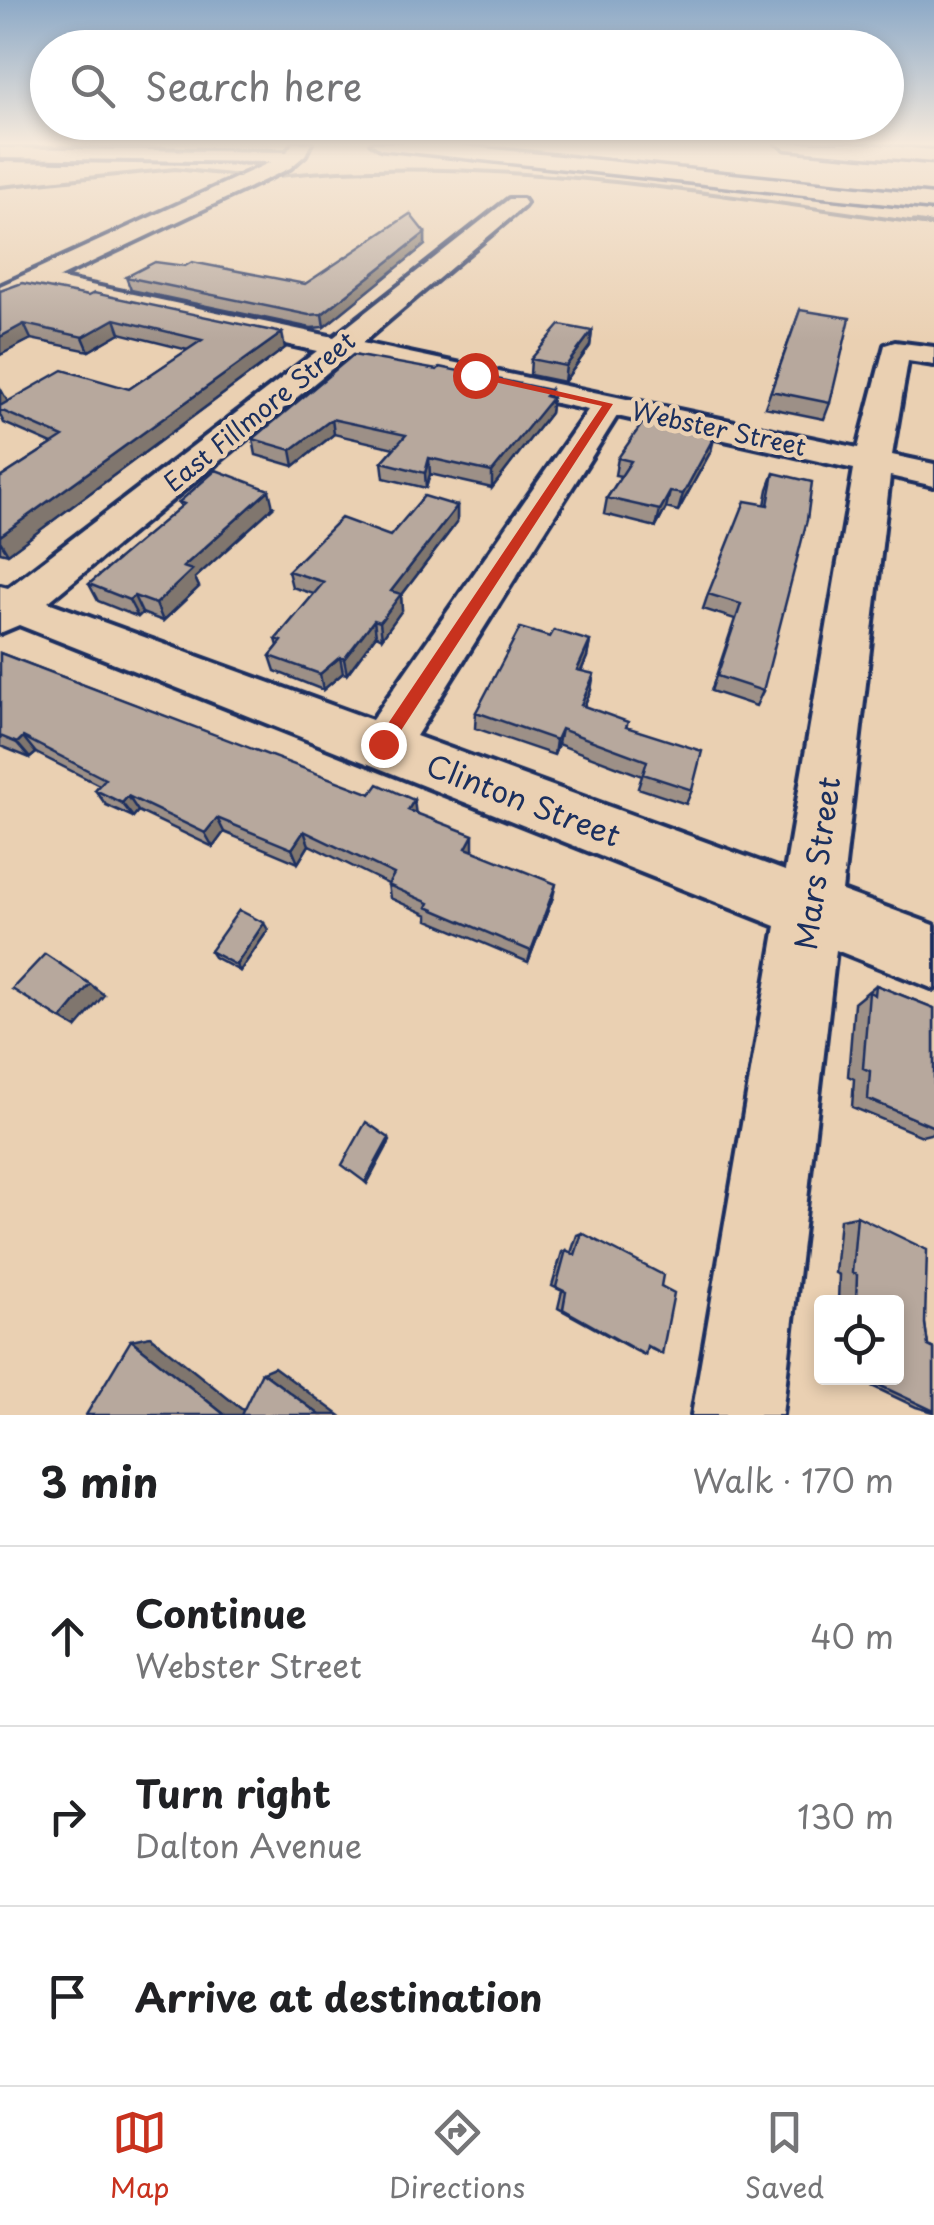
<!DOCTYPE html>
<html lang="en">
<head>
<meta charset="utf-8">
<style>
	:root { --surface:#fff; --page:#f6f6f6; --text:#202124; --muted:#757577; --line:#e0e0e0; --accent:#c8321e }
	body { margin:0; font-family:"Playpen Sans",sans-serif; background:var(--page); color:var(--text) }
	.controls { position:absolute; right:30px; bottom:30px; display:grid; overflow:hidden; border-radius:10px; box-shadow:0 5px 15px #0003 }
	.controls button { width:90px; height:90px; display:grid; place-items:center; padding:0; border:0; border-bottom:2px solid var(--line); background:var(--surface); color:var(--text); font:50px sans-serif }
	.stop { position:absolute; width:30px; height:30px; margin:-22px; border:8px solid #c8321e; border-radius:50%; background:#fff }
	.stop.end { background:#c8321e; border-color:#fff; box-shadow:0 2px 10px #0008 }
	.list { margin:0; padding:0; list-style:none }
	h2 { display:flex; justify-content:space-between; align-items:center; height:130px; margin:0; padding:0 40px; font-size:42px }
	h2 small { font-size:32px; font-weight:400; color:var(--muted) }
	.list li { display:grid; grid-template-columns:65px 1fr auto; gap:30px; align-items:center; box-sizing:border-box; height:180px; padding:0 40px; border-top:2px solid var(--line) }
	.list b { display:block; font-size:38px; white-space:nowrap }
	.list p { margin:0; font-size:32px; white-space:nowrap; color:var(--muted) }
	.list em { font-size:32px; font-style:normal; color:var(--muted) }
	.icon { flex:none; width:55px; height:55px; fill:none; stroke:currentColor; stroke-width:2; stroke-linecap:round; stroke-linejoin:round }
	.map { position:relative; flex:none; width:934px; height:1415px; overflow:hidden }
	.search { position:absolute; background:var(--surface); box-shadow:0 5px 15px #0003; left:30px; right:30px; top:30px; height:110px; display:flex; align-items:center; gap:25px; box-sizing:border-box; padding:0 35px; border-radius:55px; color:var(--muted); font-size:38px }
	.sheet { height:670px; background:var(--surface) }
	nav { display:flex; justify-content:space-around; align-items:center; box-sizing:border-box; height:140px; border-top:2px solid var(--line); background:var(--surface); font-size:28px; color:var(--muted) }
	nav a { display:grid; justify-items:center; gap:5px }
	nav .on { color:var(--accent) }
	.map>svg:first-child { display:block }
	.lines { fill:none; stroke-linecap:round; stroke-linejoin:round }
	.stream-far1 { stroke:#6d6f7f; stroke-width:4 }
	.stream { stroke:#6d6f7f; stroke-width:5 }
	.minor-casing { stroke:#1b2f5e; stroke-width:8 }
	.highway-casing { stroke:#1b2f5e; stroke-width:7 }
	.minor { fill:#ead0b2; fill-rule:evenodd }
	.highway { fill:#ead0b2; fill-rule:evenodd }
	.wall { fill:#9d9087; stroke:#1b2f5e; stroke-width:2.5 }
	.shaded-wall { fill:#80766e; stroke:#1b2f5e; stroke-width:2.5 }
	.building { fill:#b7a89d; stroke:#1b2f5e; stroke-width:2.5 }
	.route { fill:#c8321e }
	.labels { text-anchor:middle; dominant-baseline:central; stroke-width:9; stroke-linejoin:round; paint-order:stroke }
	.far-street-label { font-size:25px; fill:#1b2f5e; stroke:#ead0b2 }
	.street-label { font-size:30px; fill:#1b2f5e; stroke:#ead0b2 }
</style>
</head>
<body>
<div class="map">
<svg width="934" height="1415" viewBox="0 0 934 1415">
	<rect width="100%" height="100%" fill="#ead0b2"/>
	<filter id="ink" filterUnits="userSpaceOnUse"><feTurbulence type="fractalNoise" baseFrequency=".01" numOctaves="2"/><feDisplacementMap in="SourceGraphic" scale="20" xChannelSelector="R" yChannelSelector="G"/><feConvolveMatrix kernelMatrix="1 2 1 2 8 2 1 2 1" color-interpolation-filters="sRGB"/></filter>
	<g filter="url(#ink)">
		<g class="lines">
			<path class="stream-far1" d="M 277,176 C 494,153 718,196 932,225
				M 0,187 L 175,169 L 240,176"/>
			<path class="stream" d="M 914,222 L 934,225"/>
			<g class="minor-casing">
				<path id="minor" d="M 293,143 L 311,143 L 305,155 L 290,168 L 58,278 L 334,337 L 509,199 L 523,199 L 526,203 L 523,207 L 362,343 L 858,448 L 885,345 L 895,342 L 934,347 L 934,365 L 908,361 L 892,455 L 934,464 L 934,486 L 890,476 L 842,891 L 934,925 L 934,989 L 836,950 L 782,1415 L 692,1415 L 776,926 L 19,625 L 0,633 L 0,586 L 8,588 L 317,351 L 36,289 L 0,304 L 0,286 L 271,162 L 0,158 L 0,148 L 287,152 ZM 346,357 L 588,410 L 372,720 L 48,602 ZM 617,416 L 854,469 L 785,871 L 416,736 Z"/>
			</g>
			<g class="highway-casing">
				<path id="highway" d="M 371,143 L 435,143 L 934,195 L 934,209 L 381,149 Z
					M 776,143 L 852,143 L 934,150 L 934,162 L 786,149 Z"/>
			</g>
			<use href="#minor" class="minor"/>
			<use href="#highway" class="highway"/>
		</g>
		<path class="wall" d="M 425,233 L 425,245 L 324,327 L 311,328 L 131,290 L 126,277 L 305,284 Z
			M 0,291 L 285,348 L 8,554 L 0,552 L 0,478 L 52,444 L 4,423 L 0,415 L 0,388 L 7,402 L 129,389 L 188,350 L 120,333 L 89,351 L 31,339 L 0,355 Z
			M 800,310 L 830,403 L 824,419 L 765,407 Z
			M 592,331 L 590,346 L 564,382 L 530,375 L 531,359 Z
			M 353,355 L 552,398 L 550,413 L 492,488 L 430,474 L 426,488 L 384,478 L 382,462 L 394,448 L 334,434 L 294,466 L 256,455 L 253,439 Z
			M 711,451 L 678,511 L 666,508 L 656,527 L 604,514 L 607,498 L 621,476 L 615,475 L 618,458 Z
			M 774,473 L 763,691 L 756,706 L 711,691 L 735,619 L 703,609 L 708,594 L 765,505 L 768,489 Z
			M 179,502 L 273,507 L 195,578 L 199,587 L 163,621 L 142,613 L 138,617 L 98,601 L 89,584 L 181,507 Z
			M 457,506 L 457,522 L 401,596 L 402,610 L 382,638 L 376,635 L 347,674 L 343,673 L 323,690 L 275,671 L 270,656 L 278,646 L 276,639 L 314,594 L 292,587 L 288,571 L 390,536 Z
			M 550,637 L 590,641 L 587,657 L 581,671 L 591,690 L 584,706 L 627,727 L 692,790 L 686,804 L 638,788 L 642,776 L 558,744 L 554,755 L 475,728 L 476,712 Z
			M 0,653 L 416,813 L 473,849 L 472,850 L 553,897 L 528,962 L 428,920 L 428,915 L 390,898 L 388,884 L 309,845 L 298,863 L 224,832 L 213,847 L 138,811 L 133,817 L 106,805 L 95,790 L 99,785 L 36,753 L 30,758 L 0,746 Z
			M 268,930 L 240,971 L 214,957 L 210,951 Z
			M 876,985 L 934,1008 L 934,1133 L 922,1136 L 852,1107 L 854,1079 L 848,1076 L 854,1003 Z
			M 857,1216 L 925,1324 L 928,1346 L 934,1349 L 934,1412 L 916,1407 L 855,1378 L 896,1378 L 896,1302 L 838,1302 L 839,1275 L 835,1273 L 840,1219 Z
			M 582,1233 L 661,1286 L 662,1354 L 647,1347 L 645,1355 L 636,1351 L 558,1308 L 562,1291 L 552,1286 L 562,1252 L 566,1250 L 571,1253 L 577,1235 Z"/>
		<path class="shaded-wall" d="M 425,233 L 425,245 L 324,327 L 322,314 Z
			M 115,319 L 120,333 L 89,351 L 83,337 Z
			M 24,324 L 31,339 L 0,355 L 0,337 Z
			M 592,331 L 590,346 L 564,382 L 566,366 Z
			M 282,333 L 285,348 L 8,554 L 0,541 L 0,536 Z
			M 0,388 L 8,402 L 0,407 Z
			M 550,390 L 549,402 L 552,398 L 550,413 L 492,488 L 492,472 Z
			M 332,419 L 334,434 L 294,466 L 291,450 Z
			M 715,435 L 711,451 L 678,511 L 683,494 Z
			M 429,458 L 430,474 L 426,488 L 425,473 Z
			M 269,490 L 273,507 L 195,578 L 199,587 L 163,621 L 156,604 L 183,567 Z
			M 670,492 L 666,508 L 656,527 L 660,510 Z
			M 457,506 L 457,522 L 401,596 L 402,610 L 382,638 L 380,622 L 391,591 Z
			M 134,596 L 142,613 L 138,617 L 129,600 Z
			M 374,620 L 376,635 L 347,674 L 344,659 Z
			M 590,641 L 587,657 L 575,685 L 577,670 Z
			M 340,657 L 343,673 L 323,690 L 320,674 Z
			M 594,674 L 591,690 L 578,720 L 581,705 Z
			M 561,729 L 558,744 L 554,755 L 556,740 Z
			M 23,737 L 36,753 L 30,758 L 17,743 Z
			M 128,796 L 138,811 L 133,817 L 122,803 Z
			M 414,800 L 416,815 L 408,810 Z
			M 217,818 L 224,832 L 213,847 L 205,833 Z
			M 304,831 L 309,845 L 298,863 L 292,849 Z
			M 473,835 L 473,849 L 466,862 L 466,848 Z
			M 556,884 L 553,897 L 528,962 L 531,951 Z
			M 264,923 L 268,930 L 240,971 L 236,965 Z
			M 90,984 L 104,995 L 76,1028 L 61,1019 Z
			M 389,1138 L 390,1141 L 367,1184 L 365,1182 Z
			M 150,1336 L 249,1415 L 225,1415 L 131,1340 Z
			M 274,1367 L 339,1415 L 320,1415 L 262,1372 Z"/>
		<path class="building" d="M 410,214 L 425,233 L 322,314 L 309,315 L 126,277 L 155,262 L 185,266 L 192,262 L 305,284 Z
			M 22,283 L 88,296 L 94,293 L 282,333 L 0,536 L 0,478 L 63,437 L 0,410 L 0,406 L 63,370 L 129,389 L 202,340 L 115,319 L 83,337 L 24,324 L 0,337 L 0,291 Z
			M 800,310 L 850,318 L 830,403 L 771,391 Z
			M 560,325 L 592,331 L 566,366 L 531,359 Z
			M 353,355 L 437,370 L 440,367 L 550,390 L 545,396 L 552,398 L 492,472 L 429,458 L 425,473 L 382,462 L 406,435 L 332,419 L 291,450 L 253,439 Z
			M 653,417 L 715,435 L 683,494 L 670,492 L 660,510 L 607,498 L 631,461 L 618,458 L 644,421 L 649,423 Z
			M 216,470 L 269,490 L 183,567 L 192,570 L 156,604 L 134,596 L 129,600 L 89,584 L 184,504 L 179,502 Z
			M 774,473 L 812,482 L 807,520 L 763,691 L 717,676 L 741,604 L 708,594 L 745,501 L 768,505 Z
			M 424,496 L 457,506 L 391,591 L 401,594 L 380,622 L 374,620 L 344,659 L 340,657 L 320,674 L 270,656 L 282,641 L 276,639 L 324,582 L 288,571 L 341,518 L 390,536 Z
			M 520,628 L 550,637 L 554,630 L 590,641 L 577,670 L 594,674 L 581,705 L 628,722 L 626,727 L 702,751 L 692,790 L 643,774 L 647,761 L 561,729 L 556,740 L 476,712 Z
			M 0,653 L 371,794 L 378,784 L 414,800 L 408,810 L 473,835 L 466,848 L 556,884 L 531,951 L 427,907 L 429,903 L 388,885 L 394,874 L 304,831 L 292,849 L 217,818 L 205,833 L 128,796 L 122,803 L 95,790 L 105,779 L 23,737 L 17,743 L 0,736 Z
			M 239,910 L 264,923 L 236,965 L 210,951 Z
			M 45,954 L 90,984 L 61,1019 L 12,989 Z
			M 876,985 L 934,1008 L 934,1127 L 868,1099 L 870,1071 L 863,1068 L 869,992 L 875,995 Z
			M 366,1122 L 389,1138 L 365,1182 L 342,1165 Z
			M 857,1216 L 927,1250 L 925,1324 L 928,1346 L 934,1349 L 934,1411 L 864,1378 L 896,1378 L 896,1302 L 856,1302 L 857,1275 L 852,1273 Z
			M 582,1233 L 663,1275 L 661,1286 L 674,1293 L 662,1354 L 647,1346 L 645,1355 L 563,1309 L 566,1292 L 556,1287 L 566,1250 L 575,1255 Z
			M 131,1340 L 225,1415 L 86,1415 Z
			M 262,1372 L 320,1415 L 241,1415 Z"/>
	</g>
	<linearGradient id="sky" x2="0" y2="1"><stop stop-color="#8ca9c7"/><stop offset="0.42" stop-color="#f6eadc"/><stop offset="1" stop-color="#f6eadc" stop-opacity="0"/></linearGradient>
	<rect width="934" height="341" fill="url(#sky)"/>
	<path class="route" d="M 475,372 L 613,404 L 389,749 L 377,749 L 377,740 L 602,406 L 472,377 Z"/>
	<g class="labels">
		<g class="far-street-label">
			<text transform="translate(259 411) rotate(-39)">East Fillmore Street</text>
			<text transform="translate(719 428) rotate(12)">Webster Street</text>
		</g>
		<g class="street-label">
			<text transform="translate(524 799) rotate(21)">Clinton Street</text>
			<text transform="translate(816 863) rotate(-82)">Mars Street</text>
		</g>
	</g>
</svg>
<div class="controls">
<button><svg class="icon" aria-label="locate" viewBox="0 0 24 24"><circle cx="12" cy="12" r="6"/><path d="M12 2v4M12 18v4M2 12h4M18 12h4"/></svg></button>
</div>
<div class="stop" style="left:475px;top:375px"></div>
<div class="stop end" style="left:383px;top:744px"></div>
<div class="search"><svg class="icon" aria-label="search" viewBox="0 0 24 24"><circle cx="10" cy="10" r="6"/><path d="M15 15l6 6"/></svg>Search here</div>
</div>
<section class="sheet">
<h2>3 min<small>Walk · 170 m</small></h2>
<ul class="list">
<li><svg class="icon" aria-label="ahead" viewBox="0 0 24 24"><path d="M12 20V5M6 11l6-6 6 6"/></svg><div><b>Continue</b><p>Webster Street</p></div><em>40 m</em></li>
<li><svg class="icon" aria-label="right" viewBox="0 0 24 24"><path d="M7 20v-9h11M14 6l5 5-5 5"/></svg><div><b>Turn right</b><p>Dalton Avenue</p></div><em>130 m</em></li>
<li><svg class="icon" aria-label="arrive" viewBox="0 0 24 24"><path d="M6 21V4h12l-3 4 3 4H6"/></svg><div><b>Arrive at destination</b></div></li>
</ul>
</section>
<nav>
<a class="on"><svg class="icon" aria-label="map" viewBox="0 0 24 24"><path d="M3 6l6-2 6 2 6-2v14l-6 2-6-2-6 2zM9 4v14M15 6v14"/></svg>Map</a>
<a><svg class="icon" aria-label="directions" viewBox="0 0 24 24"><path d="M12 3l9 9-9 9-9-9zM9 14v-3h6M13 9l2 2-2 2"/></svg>Directions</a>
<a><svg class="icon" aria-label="saved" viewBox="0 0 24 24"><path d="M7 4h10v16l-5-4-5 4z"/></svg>Saved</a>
</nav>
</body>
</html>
